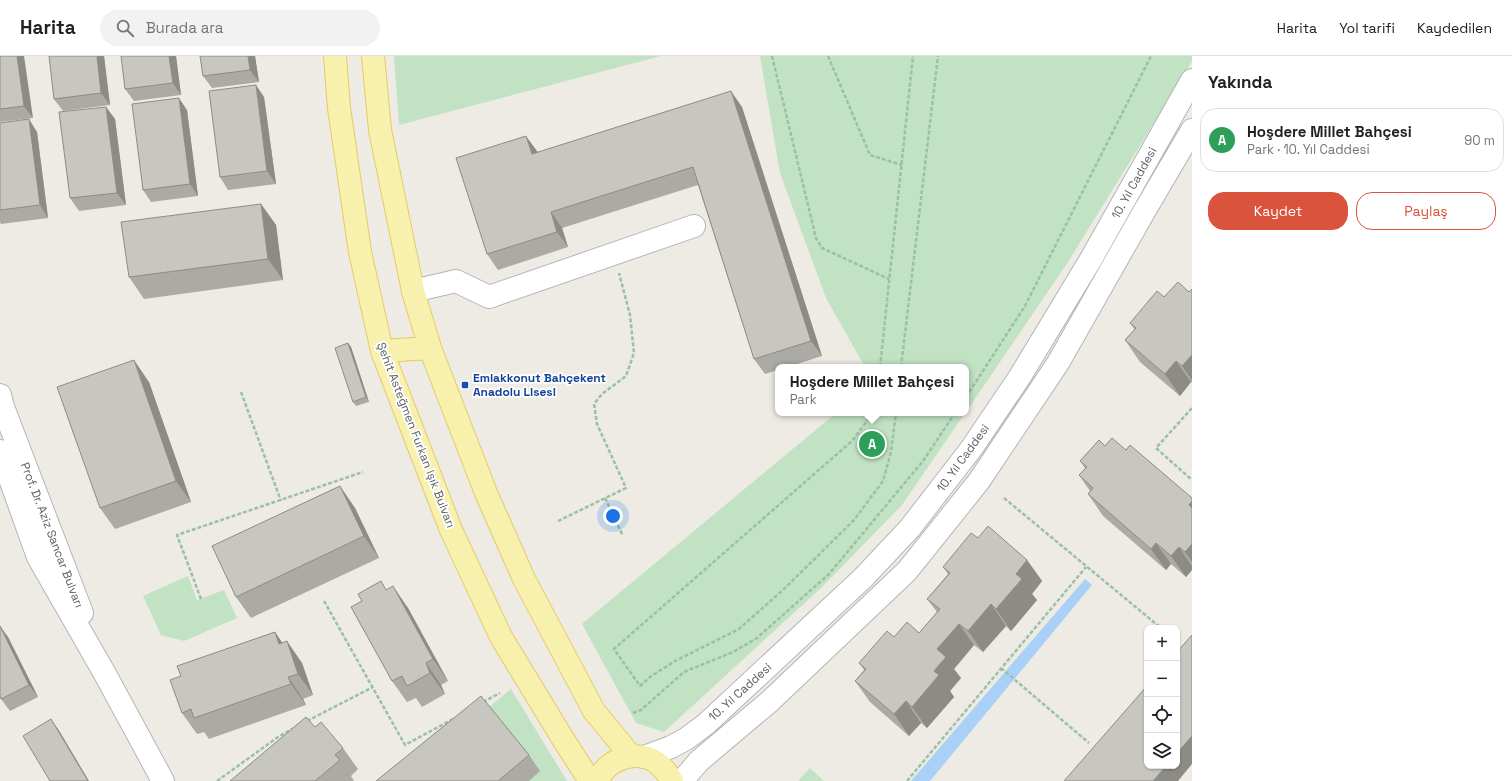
<!DOCTYPE html>
<html lang="tr">
<head>
<meta charset="utf-8">
<style>
	:root { --surface:#fff; --page:#f2f2f2; --text:#202124; --muted:#757577; --line:#e0e0e0; --accent:#da533c }
	body { margin:0; font-family:"Space Grotesk",sans-serif; background:var(--page); color:var(--text) }
	.controls { position:absolute; right:12px; bottom:12px; display:grid; overflow:hidden; border-radius:8px; box-shadow:0 1px 3px #0004 }
	.controls button { width:36px; height:36px; display:grid; place-items:center; padding:0; border:0; border-bottom:1px solid var(--line); background:var(--surface); color:var(--text); font:20px sans-serif }
	.you { position:absolute; left:613px; top:460px; width:14px; height:14px; margin:-10px; border:3px solid #fff; border-radius:50%; background:#1a73e8; box-shadow:0 0 0 6px #1a73e833 }
	.badge { display:grid; place-items:center; width:26px; height:26px; border-radius:50%; background:var(--accent); color:#fff; font-size:13px; font-weight:700 }
	.pin { position:absolute; translate:-50% -50%; border:2px solid #fff; box-shadow:0 1px 4px #0006 }
	.popup { position:absolute; left:775px; top:308px; width:194px; height:52px; box-sizing:border-box; display:grid; place-content:center; border-radius:8px; background:var(--surface); filter:drop-shadow(0 1px 3px #0005); font-size:13px; white-space:nowrap; color:var(--muted) }
	.popup b { font-size:15px; color:var(--text) }
	.popup::after { content:''; position:absolute; left:50%; top:100%; margin-left:-8px; border:8px solid transparent; border-top-color:var(--surface) }
	.list { margin:0; padding:0; list-style:none }
	h2 { display:flex; justify-content:space-between; align-items:center; height:52px; margin:0; padding:0 16px; font-size:17px }
	h2 small { font-size:13px; font-weight:400; color:var(--muted) }
	.list li { display:grid; grid-template-columns:26px 1fr auto; gap:12px; align-items:center; box-sizing:border-box; height:64px; margin:0 8px 8px; padding:0 8px; border:1px solid var(--line); border-radius:16px }
	.list b { display:block; font-size:15px; white-space:nowrap }
	.list p { margin:0; font-size:13px; white-space:nowrap; color:var(--muted) }
	.list em { font-size:13px; font-style:normal; color:var(--muted) }
	.actions { display:flex; gap:8px; padding:12px 16px }
	.actions a { flex:1; padding:9px 0; border:1px solid var(--accent); border-radius:16px; text-align:center; font-size:14px; color:var(--accent) }
	.actions .main { background:var(--accent); color:#fff }
	.icon { flex:none; width:22px; height:22px; fill:none; stroke:currentColor; stroke-width:2; stroke-linecap:round; stroke-linejoin:round }
	.map { position:relative; flex:none; width:1192px; height:725px; overflow:hidden }
	header { display:flex; align-items:center; gap:24px; box-sizing:border-box; height:56px; padding:0 20px; background:var(--surface); border-bottom:1px solid var(--line) }
	header strong { font-size:19px }
	nav { display:flex; gap:22px; margin-inline-start:auto; font-size:14px }
	.search { width:280px; height:36px; background:var(--page); display:flex; align-items:center; gap:10px; box-sizing:border-box; padding:0 14px; border-radius:22px; color:var(--muted); font-size:15px }
	main { display:flex }
	aside { flex:1; background:var(--surface) }
	.map>svg:first-child { display:block }
	.green { fill:#c2e2c4 }
	.water { fill:#a9d0f7 }
	.lines { fill:none; stroke-linecap:round; stroke-linejoin:round }
	.minor-casing { stroke:#b4b5b9; stroke-width:24 }
	.major-casing { stroke:#e5ca64; stroke-width:24 }
	.path { stroke:#9ac0a8; stroke-width:2.5; stroke-dasharray:4 2; stroke-linecap:butt }
	.minor { stroke:#fff; stroke-width:22 }
	.major { stroke:#f8f1ad; stroke-width:22 }
	.wall { fill:#acaaa5 }
	.shaded-wall { fill:#8c8b86 }
	.building { fill:#c8c6c0; stroke:#8c8b86 }
	.transit-dot { fill:#1a4fb4; stroke:#fff; stroke-width:1.5 }
	.labels { text-anchor:middle; dominant-baseline:central; stroke-width:3.5; stroke-linejoin:round; paint-order:stroke }
	.street-label { font-size:12px; fill:#5b5e63; stroke:#fff }
	.transit-label { font-size:12px; font-weight:bold; fill:#164399; stroke:#fff; text-anchor:start }
</style>
</head>
<body>
<header>
<strong>Harita</strong>
<div class="search"><svg class="icon" aria-label="search" viewBox="0 0 24 24"><circle cx="10" cy="10" r="6"/><path d="M15 15l6 6"/></svg>Burada ara</div>
<nav><a>Harita</a><a>Yol tarifi</a><a>Kaydedilen</a></nav>
</header>
<main>
<div class="map">
<svg width="1192" height="725" viewBox="0 0 1192 725">
	<rect width="100%" height="100%" fill="#edebe3"/>
	<path class="green" d="M 394,0 L 661,0 L 399,69 Z
		M 760,0 L 1192,0 L 1192,5 L 1068,206 L 966,356 L 966,311 L 865,311 L 826,242 L 780,117 Z
		M 836,357 L 965,357 L 902,449 L 821,532 L 664,676 L 636,667 L 582,568 Z
		M 188,520 L 197,544 L 224,534 L 237,562 L 184,585 L 161,579 L 143,540 Z
		M 511,633 L 567,725 L 399,725 Z
		M 810,712 L 824,725 L 798,725 Z"/>
	<path class="water" d="M 1085,523 L 1092,529 L 930,725 L 911,725 Z"/>
	<g class="lines">
		<g class="minor-casing">
			<path id="minor" d="M 413,235 L 456,225 L 489,241 L 694,170
				M 0,339 L 3,351 L 82,557
				M 0,395 L 38,501 L 105,618 L 163,725
				M 644,701 L 671,691 L 686,683 L 706,668 L 863,522 L 910,472 L 971,393 L 1019,322 L 1091,203 L 1192,24
				M 684,725 L 687,719 L 699,705 L 769,646 L 907,515 L 979,425 L 1058,307 L 1145,154 L 1192,74"/>
		</g>
		<g class="major-casing">
			<path id="major" d="M 335,0 L 339,52 L 360,196 L 382,295 L 451,474 L 501,581 L 563,683 L 590,725
				M 373,0 L 380,74 L 413,235 L 430,292 L 486,437 L 524,523 L 594,655 L 631,700
				M 382,295 L 430,292
				M 598,725 C 606,703 636,693 656,706 C 663,711 668,718 672,725"/>
		</g>
		<path class="path" d="M 772,0 L 816,182 L 822,192 L 889,223
			M 828,0 L 870,99 L 902,109
			M 880,311 L 913,0
			M 901,311 L 938,0
			M 241,336 L 281,445
			M 966,341 L 1025,250 L 1151,0
			M 1192,352 L 1156,392 L 1192,424
			M 873,357 L 852,385 L 614,593 L 640,630 L 650,621 L 675,605 L 739,573 L 784,533 L 854,464 L 883,425 L 891,396 L 896,357
			M 605,442 L 623,480
			M 1004,442 L 1161,572
			M 558,465 L 626,432 L 597,368 L 594,348 L 602,338 L 626,320 L 634,297 L 630,259 L 619,217
			M 201,543 L 177,479 L 363,416
			M 324,545 L 405,689 L 453,663
			M 1177,585 L 1178,586
			M 1001,612 L 1089,687
			M 483,646 L 500,637
			M 633,657 L 641,654 L 684,616 L 733,596 L 757,582 L 829,518 L 923,405 L 955,357
			M 307,665 L 373,631
			M 217,725 L 278,681 L 294,672
			M 907,725 L 1086,511"/>
		<use href="#minor" class="minor"/>
		<use href="#major" class="major"/>
	</g>
	<path class="wall" d="M 0,0 L 33,62 L 0,66 Z
		M 49,0 L 104,0 L 110,49 L 63,55 L 54,43 Z
		M 121,0 L 176,0 L 181,39 L 134,45 L 125,33 Z
		M 255,0 L 259,26 L 212,32 L 203,20 Z
		M 264,41 L 276,128 L 228,134 L 220,121 Z
		M 106,51 L 115,63 L 126,149 L 79,155 L 70,142 Z
		M 742,51 L 822,300 L 788,311 L 778,311 L 778,314 L 765,318 L 754,303 L 698,129 L 562,172 L 568,191 L 498,214 L 487,198 L 537,95 L 538,97 Z
		M 187,54 L 198,140 L 151,146 L 143,134 Z
		M 0,67 L 37,76 L 48,162 L 1,168 L 0,166 Z
		M 261,148 L 276,169 L 283,224 L 144,243 L 129,221 Z
		M 1192,233 L 1192,327 L 1191,326 L 1180,340 L 1140,306 L 1125,284 L 1135,274 L 1130,267 L 1164,241 L 1189,236 Z
		M 348,287 L 351,291 L 369,346 L 356,350 L 353,346 Z
		M 149,326 L 191,446 L 115,473 L 100,452 Z
		M 1105,390 L 1126,394 L 1192,442 L 1192,514 L 1186,521 L 1171,508 L 1166,514 L 1103,460 L 1088,438 L 1090,435 L 1079,419 L 1085,412 L 1080,405 Z
		M 355,452 L 379,502 L 251,562 L 236,541 Z
		M 978,482 L 1027,504 L 1042,525 L 1032,538 L 1037,544 L 1011,575 L 1006,570 L 983,596 L 974,589 L 954,613 L 961,622 L 950,635 L 954,641 L 927,672 L 921,667 L 909,680 L 870,646 L 855,625 L 864,614 L 859,607 L 894,581 L 919,577 L 937,556 L 927,543 L 948,518 L 943,511 Z
		M 387,533 L 408,552 L 448,625 L 441,629 L 445,638 L 422,651 L 416,642 L 407,646 L 392,625 Z
		M 275,576 L 282,587 L 302,607 L 313,639 L 303,643 L 306,649 L 209,683 L 204,676 L 197,678 L 182,657 L 181,620 Z
		M 8,581 L 38,641 L 10,655 L 1,643 Z
		M 315,671 L 343,692 L 358,713 L 351,720 L 354,725 L 230,725 Z
		M 529,699 L 540,715 L 529,725 L 376,725 Z"/>
	<path class="shaded-wall" d="M 17,0 L 24,0 L 33,62 L 24,50 Z
		M 97,0 L 104,0 L 110,49 L 101,37 Z
		M 169,0 L 176,0 L 181,39 L 173,27 Z
		M 248,0 L 255,0 L 259,26 L 250,14 Z
		M 256,29 L 264,41 L 276,128 L 267,115 Z
		M 731,35 L 742,51 L 822,300 L 811,285 Z
		M 179,42 L 187,54 L 198,140 L 190,128 Z
		M 106,51 L 115,63 L 126,149 L 117,137 Z
		M 29,63 L 37,76 L 48,162 L 40,149 Z
		M 526,80 L 537,95 L 543,114 L 532,98 Z
		M 261,148 L 276,169 L 283,224 L 268,203 Z
		M 551,156 L 562,172 L 568,191 L 557,176 Z
		M 348,287 L 351,291 L 369,346 L 366,341 Z
		M 1192,299 L 1192,324 L 1182,310 Z
		M 134,304 L 149,326 L 191,446 L 176,425 Z
		M 1176,305 L 1191,326 L 1180,340 L 1165,318 Z
		M 340,430 L 355,452 L 379,502 L 364,480 Z
		M 1192,445 L 1192,453 L 1189,449 Z
		M 1156,487 L 1171,508 L 1166,514 L 1151,493 Z
		M 1192,488 L 1192,506 L 1185,496 Z
		M 1179,491 L 1192,510 L 1192,514 L 1186,521 L 1171,500 Z
		M 1027,504 L 1042,525 L 1032,538 L 1037,544 L 1011,575 L 996,553 L 1016,518 Z
		M 393,530 L 408,552 L 448,625 L 433,603 Z
		M 991,548 L 1006,570 L 983,596 L 968,575 Z
		M 959,568 L 974,589 L 954,613 L 961,622 L 950,635 L 954,641 L 927,672 L 912,651 L 934,615 L 937,593 Z
		M 0,570 L 8,581 L 38,641 L 29,629 Z
		M 275,576 L 290,598 L 279,588 Z
		M 287,585 L 302,607 L 313,639 L 298,618 Z
		M 426,607 L 441,629 L 445,638 L 430,617 Z
		M 288,621 L 303,643 L 306,649 L 291,628 Z
		M 906,645 L 921,667 L 909,680 L 894,658 Z
		M 51,663 L 60,676 L 89,725 L 88,725 Z
		M 1192,680 L 1192,708 L 1178,725 L 1153,725 L 1166,710 L 1177,710 L 1177,697 Z"/>
	<path class="building" d="M 0,0 L 17,0 L 24,50 L 0,53 Z
		M 49,0 L 97,0 L 101,37 L 54,43 Z
		M 121,0 L 169,0 L 173,27 L 125,33 Z
		M 200,0 L 248,0 L 250,14 L 203,20 Z
		M 256,29 L 267,115 L 220,121 L 209,35 Z
		M 731,35 L 811,285 L 754,303 L 693,111 L 551,156 L 557,176 L 487,198 L 456,102 L 526,80 L 532,98 Z
		M 179,42 L 190,128 L 143,134 L 132,48 Z
		M 106,51 L 117,137 L 70,142 L 59,56 Z
		M 29,63 L 40,149 L 0,154 L 0,67 Z
		M 261,148 L 268,203 L 129,221 L 121,166 Z
		M 1178,226 L 1189,236 L 1192,233 L 1192,299 L 1182,310 L 1176,305 L 1165,318 L 1125,284 L 1136,272 L 1130,267 L 1157,235 L 1164,241 Z
		M 348,287 L 366,341 L 353,346 L 335,292 Z
		M 134,304 L 176,425 L 100,452 L 57,331 Z
		M 1112,382 L 1126,394 L 1130,389 L 1192,442 L 1192,445 L 1189,449 L 1192,452 L 1192,488 L 1185,496 L 1179,491 L 1171,500 L 1156,487 L 1151,493 L 1088,438 L 1093,432 L 1079,419 L 1087,411 L 1080,405 L 1099,384 L 1105,390 Z
		M 340,430 L 364,480 L 236,541 L 212,490 Z
		M 988,470 L 1027,504 L 1016,518 L 1022,523 L 996,553 L 991,548 L 968,575 L 959,568 L 937,593 L 946,601 L 934,615 L 939,619 L 912,651 L 906,645 L 894,658 L 855,625 L 866,613 L 859,607 L 887,575 L 894,581 L 907,566 L 919,577 L 940,553 L 927,543 L 950,517 L 943,511 L 971,477 L 978,482 Z
		M 381,525 L 386,534 L 393,530 L 433,603 L 426,607 L 430,617 L 407,630 L 402,620 L 392,625 L 351,551 L 362,545 L 358,538 Z
		M 0,570 L 29,629 L 1,643 L 0,640 Z
		M 275,576 L 279,588 L 287,585 L 298,618 L 288,621 L 291,628 L 194,662 L 191,653 L 182,657 L 170,624 L 181,620 L 177,610 Z
		M 1192,579 L 1192,680 L 1177,697 L 1177,596 Z
		M 1147,630 L 1147,710 L 1166,710 L 1153,725 L 1064,725 Z
		M 481,640 L 529,699 L 498,725 L 376,725 Z
		M 306,661 L 315,671 L 321,666 L 343,692 L 335,699 L 340,704 L 315,725 L 230,725 Z
		M 51,663 L 88,725 L 50,725 L 23,680 Z"/>
	<rect class="transit-dot" x="461" y="325" width="8" height="8" rx="2"/>
	<g class="labels">
		<g class="street-label">
			<text transform="translate(1134 127) rotate(-61)">10. Yıl Caddesi</text>
			<text transform="translate(416 379) rotate(69)">Şehit Asteğmen Furkan Işık Bulvarı</text>
			<text transform="translate(963 402) rotate(-54)">10. Yıl Caddesi</text>
			<text transform="translate(52 479) rotate(69)">Prof. Dr. Aziz Sancar Bulvarı</text>
			<text transform="translate(740 636) rotate(-42)">10. Yıl Caddesi</text>
		</g>
		<g class="transit-label">
			<text x="473" y="322">Emlakkonut Bahçekent<tspan x="473" dy="14">Anadolu Lisesi</tspan></text>
		</g>
	</g>
</svg>
<div class="controls">
<button>+</button>
<button>−</button>
<button><svg class="icon" aria-label="locate" viewBox="0 0 24 24"><circle cx="12" cy="12" r="6"/><path d="M12 2v4M12 18v4M2 12h4M18 12h4"/></svg></button>
<button><svg class="icon" aria-label="layers" viewBox="0 0 24 24"><path d="M12 4l9 5-9 5-9-5zM3 14l9 5 9-5"/></svg></button>
</div>
<div class="you"></div>
<div class="pin badge" style="left:872px;top:388px;background:#2e9e5b">A</div>
<div class="popup"><b>Hoşdere Millet Bahçesi</b>Park</div>
</div>
<aside>
<h2>Yakında<small></small></h2>
<ul class="list">
<li><span class="badge" style="background:#2e9e5b">A</span><div><b>Hoşdere Millet Bahçesi</b><p>Park · 10. Yıl Caddesi</p></div><em>90 m</em></li>
</ul>
<div class="actions"><a class="main">Kaydet</a><a>Paylaş</a></div>
</aside>
</main>
</body>
</html>
